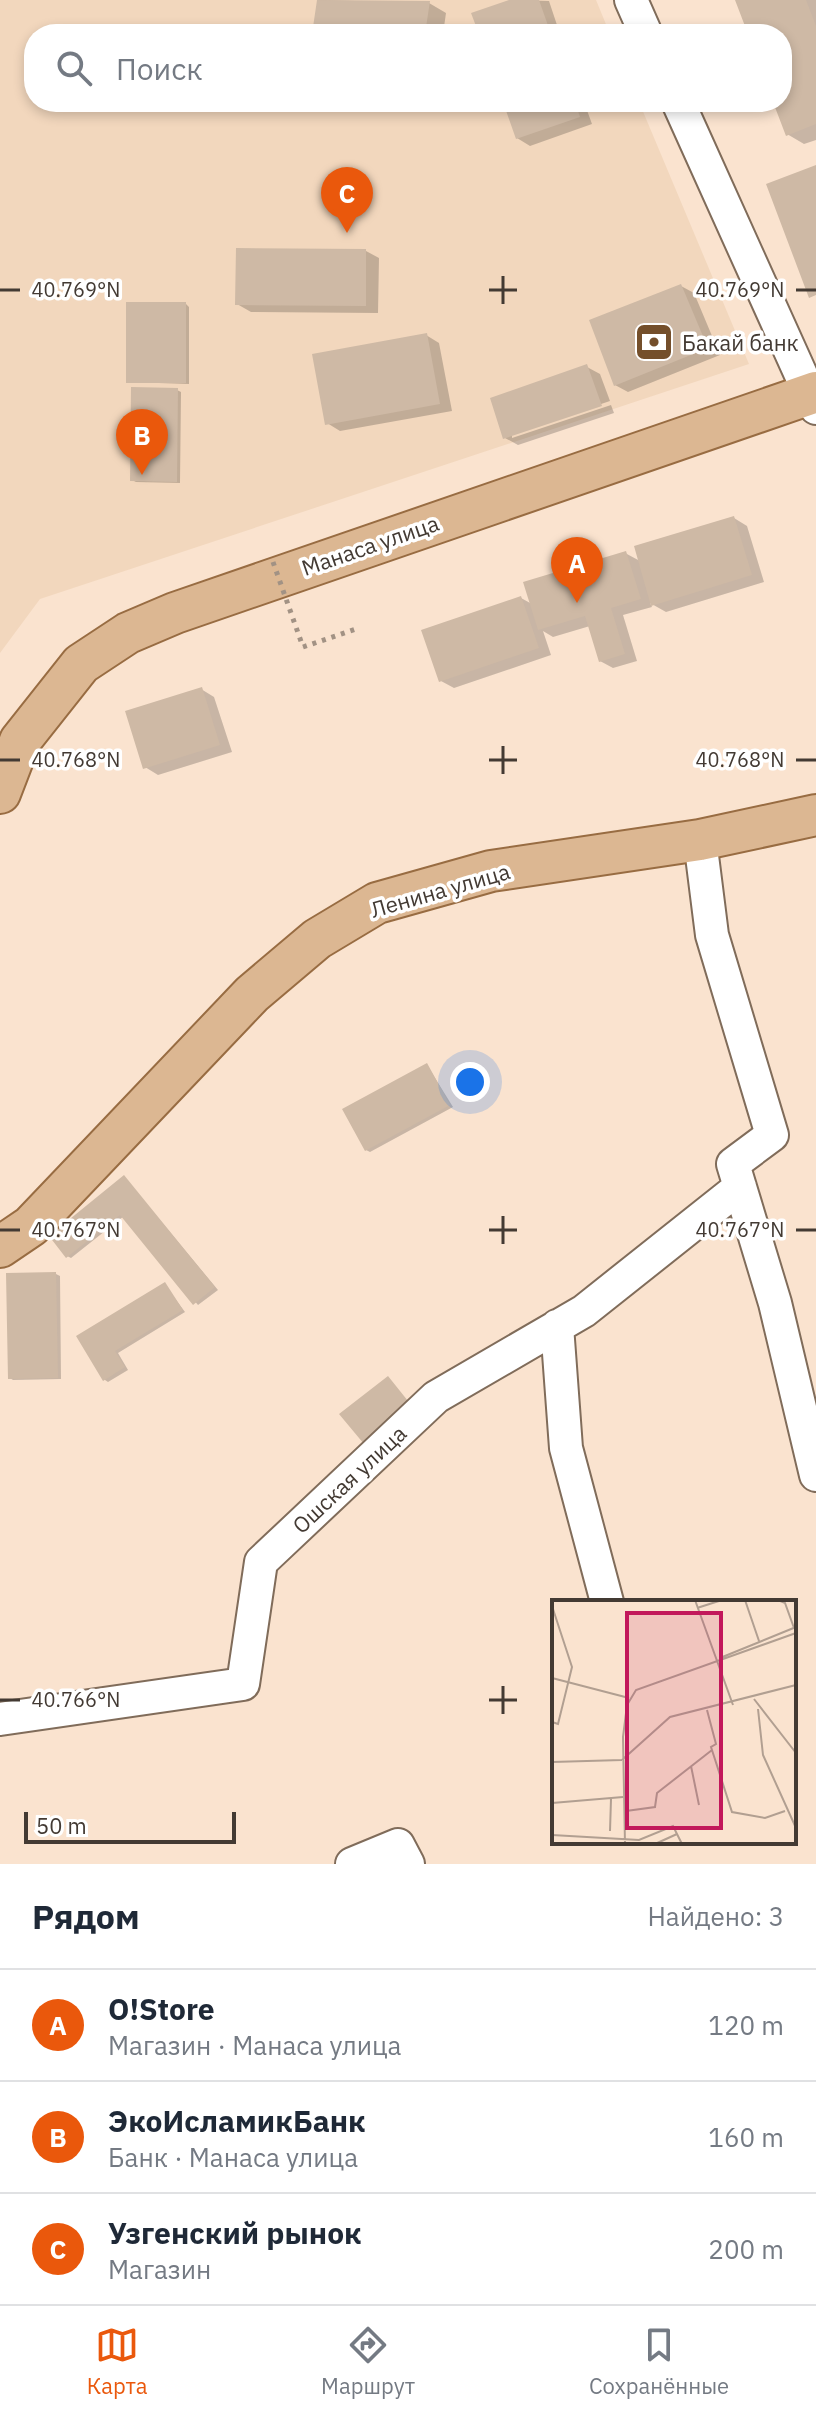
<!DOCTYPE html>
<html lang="ru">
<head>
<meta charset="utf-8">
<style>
	:root { --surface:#fff; --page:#f6f6f7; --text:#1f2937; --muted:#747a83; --line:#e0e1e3; --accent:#ea580c }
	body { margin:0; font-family:"IBM Plex Sans",sans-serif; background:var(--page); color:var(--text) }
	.scale { position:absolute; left:24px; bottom:20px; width:212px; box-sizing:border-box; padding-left:8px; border:4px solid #433a33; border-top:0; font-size:22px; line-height:28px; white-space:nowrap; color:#433a33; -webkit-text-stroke:6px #fff; paint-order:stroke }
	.you { position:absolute; left:470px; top:1082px; width:28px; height:28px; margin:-20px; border:6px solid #fff; border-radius:50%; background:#1a73e8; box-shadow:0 0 0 12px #1a73e833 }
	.badge { display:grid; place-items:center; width:52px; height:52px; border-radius:50%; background:var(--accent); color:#fff; font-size:26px; font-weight:700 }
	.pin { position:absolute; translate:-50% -66px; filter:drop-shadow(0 2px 4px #0008) }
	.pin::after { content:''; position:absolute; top:42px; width:28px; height:24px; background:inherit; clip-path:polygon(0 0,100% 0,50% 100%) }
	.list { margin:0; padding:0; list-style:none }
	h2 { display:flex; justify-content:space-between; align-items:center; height:104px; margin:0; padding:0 32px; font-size:34px }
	h2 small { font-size:26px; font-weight:400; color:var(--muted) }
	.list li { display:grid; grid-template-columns:52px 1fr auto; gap:24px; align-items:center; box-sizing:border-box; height:112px; padding:0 32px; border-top:2px solid var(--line) }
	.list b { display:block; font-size:30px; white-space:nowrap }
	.list p { margin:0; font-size:26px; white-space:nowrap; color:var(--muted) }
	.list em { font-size:26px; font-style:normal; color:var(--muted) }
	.icon { flex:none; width:44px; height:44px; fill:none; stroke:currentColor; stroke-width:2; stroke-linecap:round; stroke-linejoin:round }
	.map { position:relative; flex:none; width:816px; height:1864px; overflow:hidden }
	.search { position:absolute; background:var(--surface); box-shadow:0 4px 12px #0003; left:24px; right:24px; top:24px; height:88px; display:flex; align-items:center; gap:20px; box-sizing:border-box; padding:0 28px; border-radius:32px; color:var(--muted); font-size:30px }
	.sheet { height:440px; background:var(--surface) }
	nav { display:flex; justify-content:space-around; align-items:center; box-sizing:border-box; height:112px; border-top:2px solid var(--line); background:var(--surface); font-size:22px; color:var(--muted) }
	nav a { display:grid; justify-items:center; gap:4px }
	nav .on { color:var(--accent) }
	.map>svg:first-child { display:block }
	.built { fill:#f2d7bd }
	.shadow { fill:#0003 }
	.building { fill:#ceb9a5 }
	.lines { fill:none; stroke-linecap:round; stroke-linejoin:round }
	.minor-casing { stroke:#806c5a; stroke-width:36 }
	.major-casing { stroke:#986c42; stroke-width:44 }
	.path { stroke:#a29284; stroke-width:5; stroke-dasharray:4 6; stroke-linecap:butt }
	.minor { stroke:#fff; stroke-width:32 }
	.major { stroke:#dcb792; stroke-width:40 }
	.path-bridge { stroke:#a29284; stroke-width:5; stroke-dasharray:4 6; stroke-linecap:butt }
	.ticks { fill:none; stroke:#433a33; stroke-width:3 }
	.labels { text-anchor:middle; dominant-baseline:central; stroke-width:7; stroke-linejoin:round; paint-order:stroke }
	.poi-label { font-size:22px; fill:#433a33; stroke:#fff; text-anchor:start }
	.street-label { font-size:22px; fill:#433a33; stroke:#fff }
	.inset-road { fill:none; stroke:#b19f91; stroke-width:2 }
	.view { fill:#c2185b; fill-opacity:0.15; stroke:#c2185b; stroke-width:4 }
	.inset-edge { fill:none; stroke:#433a33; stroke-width:4 }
	.ticks-label { font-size:20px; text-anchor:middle; fill:#433a33; stroke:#fff; stroke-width:7; stroke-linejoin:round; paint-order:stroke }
</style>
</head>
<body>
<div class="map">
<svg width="816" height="1864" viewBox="0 0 816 1864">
	<rect width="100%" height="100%" fill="#fae3cf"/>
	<path class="built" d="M 0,0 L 596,0 L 610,34 L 34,34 L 34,102 L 639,102 L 749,364 L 40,599 L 0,653 Z"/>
	<path class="shadow" d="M 319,0 L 429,3 L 446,13 L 443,34 L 314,34 Z
		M 515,0 L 549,1 L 560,34 L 481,34 Z
		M 738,0 L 816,0 L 816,140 L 804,144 L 787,134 L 775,102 L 782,102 L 782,34 L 750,34 Z
		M 363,102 L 434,102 L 433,111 Z
		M 505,102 L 584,102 L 592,124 L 530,146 L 517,138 Z
		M 366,251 L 379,258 L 378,313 L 251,312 L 237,304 Z
		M 681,286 L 694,293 L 720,355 L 628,392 L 615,385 Z
		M 186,304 L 189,307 L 189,384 L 128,382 Z
		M 426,335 L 439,343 L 452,411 L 340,431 L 327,423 Z
		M 587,367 L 600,374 L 610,401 L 512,434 L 512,438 L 611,405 L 614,413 L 518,445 L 505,438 Z
		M 177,390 L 181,392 L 180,483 L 136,482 L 132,480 Z
		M 734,518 L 747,526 L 764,582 L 666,612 L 650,603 L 652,607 L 623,615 L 637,661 L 613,668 L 600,661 L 590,626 L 553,637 L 543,631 L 551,655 L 454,688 L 441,681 L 521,598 L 532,604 L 625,553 L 640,561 Z
		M 201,689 L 214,697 L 232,752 L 158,775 L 145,767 Z
		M 427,1065 L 453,1107 L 370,1152 L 366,1150 Z
		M 125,1178 L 218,1290 L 198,1305 L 124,1216 L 71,1258 L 67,1256 Z
		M 56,1274 L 60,1276 L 61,1379 L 13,1380 L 10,1378 Z
		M 165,1285 L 185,1312 L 118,1353 L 128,1370 L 108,1382 L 105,1380 L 79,1337 Z"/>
	<path class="building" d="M 317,0 L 430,1 L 425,34 L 312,34 Z
		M 509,0 L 539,0 L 551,34 L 479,34 L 471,13 Z
		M 735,0 L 806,0 L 816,26 L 816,124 L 786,136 L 773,102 L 782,102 L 782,34 L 748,34 Z
		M 503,102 L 575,102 L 580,117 L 516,139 Z
		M 816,165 L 816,295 L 809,298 L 766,184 Z
		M 236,248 L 366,249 L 366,306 L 235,305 Z
		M 681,284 L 708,348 L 614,386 L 589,320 Z
		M 126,302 L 186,302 L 186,383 L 126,383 Z
		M 427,333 L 440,404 L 325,425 L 312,354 Z
		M 587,364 L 602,406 L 503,439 L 490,398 Z
		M 131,387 L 178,388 L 177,482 L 130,481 Z
		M 734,516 L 752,575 L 651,606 L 634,546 Z
		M 626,551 L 641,599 L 611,608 L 625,654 L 599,662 L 585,616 L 538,630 L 523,582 Z
		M 521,596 L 539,648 L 439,682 L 421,630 Z
		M 202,687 L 220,745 L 143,769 L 125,711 Z
		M 427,1063 L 450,1105 L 365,1151 L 342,1109 Z
		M 124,1175 L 215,1287 L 193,1305 L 120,1215 L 66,1258 L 49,1236 Z
		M 56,1272 L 58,1378 L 8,1379 L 6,1273 Z
		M 165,1282 L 183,1310 L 115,1351 L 125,1367 L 103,1381 L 76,1336 Z
		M 388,1376 L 412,1406 L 364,1444 L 339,1414 Z"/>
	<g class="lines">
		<g class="minor-casing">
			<path id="minor" d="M 631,0 L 646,34
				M 678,102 L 816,408
				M 700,840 L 712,935 L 772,1135 L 733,1164 L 775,1303 L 816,1475
				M 557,1326 L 566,1448 L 607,1602
				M 0,1719 L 243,1684 L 261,1562 L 436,1397 L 584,1311 L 740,1187
				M 352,1864 L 398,1845 L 408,1864"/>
		</g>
		<g class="major-casing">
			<path id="major" d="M 0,793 L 20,741 L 81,664 L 128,633 L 175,613 L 816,392
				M 0,1247 L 31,1226 L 252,994 L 317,939 L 377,903 L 491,871 L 700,840 L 816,815"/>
		</g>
		<path class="path" d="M 303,647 L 356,629"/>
		<use href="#minor" class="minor"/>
		<use href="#major" class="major"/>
		<path class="path-bridge" d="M 273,562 L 303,647"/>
	</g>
	<path class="ticks" d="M 503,276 L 503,304M 0,290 L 20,290M 489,290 L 517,290M 796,290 L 816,290M 503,746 L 503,774M 0,760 L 20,760M 489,760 L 517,760M 796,760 L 816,760M 503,1216 L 503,1244M 0,1230 L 20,1230M 489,1230 L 517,1230M 796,1230 L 816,1230M 503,1686 L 503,1714M 0,1700 L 20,1700M 489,1700 L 517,1700"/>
	<defs>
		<g id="bank-square" transform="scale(2)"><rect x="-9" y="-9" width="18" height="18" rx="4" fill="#744f2b" stroke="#fff"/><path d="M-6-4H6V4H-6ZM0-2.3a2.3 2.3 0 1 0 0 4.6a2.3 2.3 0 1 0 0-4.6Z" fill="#fff"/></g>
	</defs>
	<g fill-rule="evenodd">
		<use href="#bank-square" x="654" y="342"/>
	</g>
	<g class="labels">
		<g class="poi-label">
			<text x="682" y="342">Бакай банк</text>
		</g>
		<g class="street-label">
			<text transform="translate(370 545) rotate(-19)">Манаса улица</text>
			<text transform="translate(440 890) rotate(-16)">Ленина улица</text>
			<text transform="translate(349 1479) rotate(-43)">Ошская улица</text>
		</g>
	</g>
	<g transform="translate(552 1600)">
		<rect width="244" height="244" fill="#fae3cf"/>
		<path class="inset-road" d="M 143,0 L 181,105M 193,0 L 207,41M 226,0 L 233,3 L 242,28M 0,6 L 20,67 L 6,124 L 0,122M 145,8 L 170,0M 168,58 L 244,27M 0,78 L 77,98M 202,99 L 244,153M 206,109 L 211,155 L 244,228M 155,110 L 164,144 L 159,147 L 180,212 L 213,218 L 233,211M 70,160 L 118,117 L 244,85M 0,162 L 70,160M 139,166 L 147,205M 0,203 L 71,197M 74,211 L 103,207 L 105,193 L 160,150M 58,231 L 59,199M 0,235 L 87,240 L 121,226 L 130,244M 73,244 L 71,137 L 75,105 L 84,90 L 244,33M 103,244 L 125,234"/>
		<path class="view" d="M 75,13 L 169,13 L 169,228 L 75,228 Z"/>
		<rect width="244" height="244" class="inset-edge"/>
	</g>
	<g class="ticks-label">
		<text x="76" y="297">40.769°N</text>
		<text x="740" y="297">40.769°N</text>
		<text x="76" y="767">40.768°N</text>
		<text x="740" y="767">40.768°N</text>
		<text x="76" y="1237">40.767°N</text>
		<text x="740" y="1237">40.767°N</text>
		<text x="76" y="1707">40.766°N</text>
	</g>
</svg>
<div class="scale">50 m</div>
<div class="you"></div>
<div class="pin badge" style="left:577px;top:603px">A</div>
<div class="pin badge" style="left:142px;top:475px">B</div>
<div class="pin badge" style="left:347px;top:233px">C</div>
<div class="search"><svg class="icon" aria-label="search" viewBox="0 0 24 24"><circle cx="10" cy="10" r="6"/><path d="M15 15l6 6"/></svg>Поиск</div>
</div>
<section class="sheet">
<h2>Рядом<small>Найдено: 3</small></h2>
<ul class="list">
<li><span class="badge">A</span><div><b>O!Store</b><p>Магазин · Манаса улица</p></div><em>120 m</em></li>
<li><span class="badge">B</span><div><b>ЭкоИсламикБанк</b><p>Банк · Манаса улица</p></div><em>160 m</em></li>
<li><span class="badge">C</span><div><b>Узгенский рынок</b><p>Магазин</p></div><em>200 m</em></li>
</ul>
</section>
<nav>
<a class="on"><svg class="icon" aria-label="map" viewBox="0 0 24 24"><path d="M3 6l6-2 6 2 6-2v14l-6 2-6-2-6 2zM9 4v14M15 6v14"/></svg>Карта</a>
<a><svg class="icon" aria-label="directions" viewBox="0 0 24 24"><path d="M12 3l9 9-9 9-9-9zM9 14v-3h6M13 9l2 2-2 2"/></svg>Маршрут</a>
<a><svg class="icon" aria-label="saved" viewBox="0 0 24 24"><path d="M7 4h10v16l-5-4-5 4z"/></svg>Сохранённые</a>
</nav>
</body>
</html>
